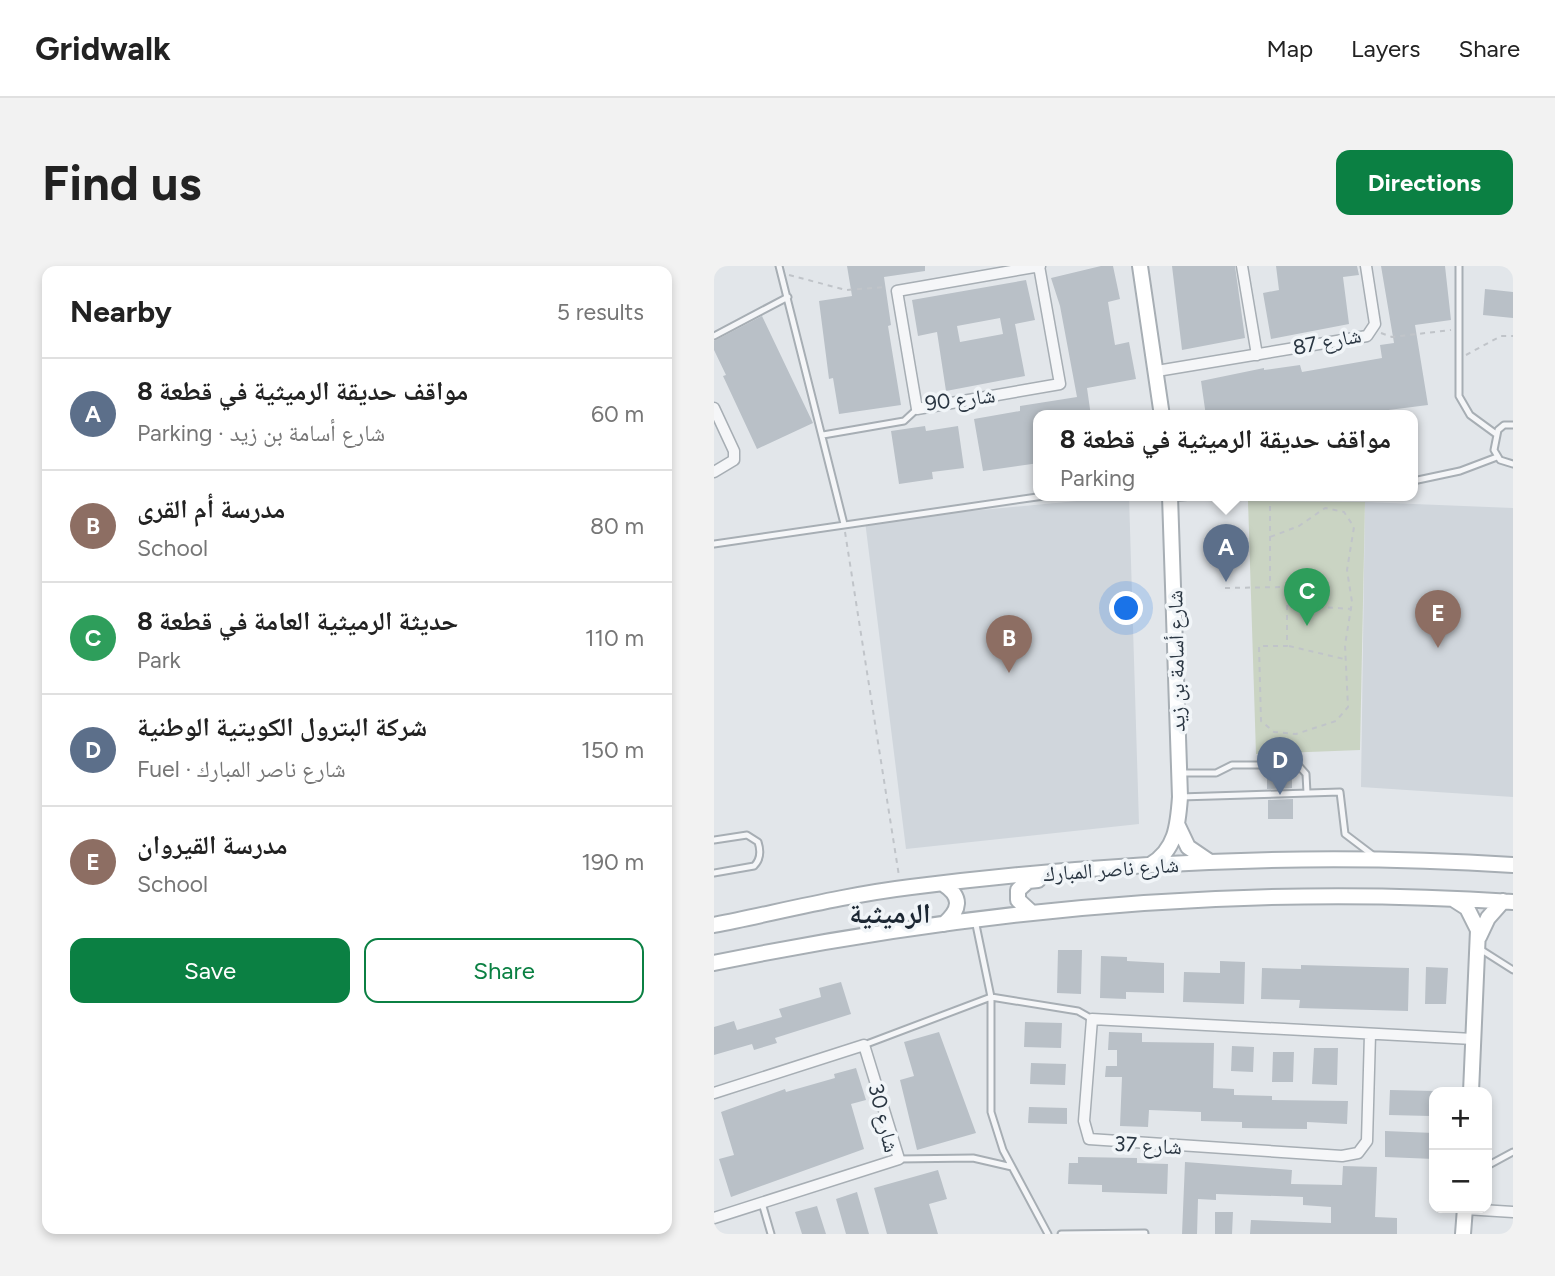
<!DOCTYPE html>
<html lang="en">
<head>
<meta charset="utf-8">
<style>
	:root { --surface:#fff; --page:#f2f2f2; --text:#222; --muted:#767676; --line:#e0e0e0; --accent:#0b8043 }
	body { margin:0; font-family:Figtree,"Noto Naskh Arabic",sans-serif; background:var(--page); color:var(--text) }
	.controls { position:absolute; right:21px; bottom:21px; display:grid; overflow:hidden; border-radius:14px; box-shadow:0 4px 10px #0003 }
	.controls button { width:63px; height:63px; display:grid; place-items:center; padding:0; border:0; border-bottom:2px solid var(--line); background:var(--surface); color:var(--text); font:35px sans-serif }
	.you { position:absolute; left:413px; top:343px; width:24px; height:24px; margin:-18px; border:5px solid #fff; border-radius:50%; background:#1a73e8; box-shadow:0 0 0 10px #1a73e833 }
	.badge { display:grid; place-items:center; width:46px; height:46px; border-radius:50%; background:var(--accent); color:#fff; font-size:23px; font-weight:700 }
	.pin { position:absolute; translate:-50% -58px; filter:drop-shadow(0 2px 4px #0008) }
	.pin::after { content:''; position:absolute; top:37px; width:24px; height:21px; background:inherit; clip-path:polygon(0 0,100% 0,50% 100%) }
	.popup { position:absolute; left:319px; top:144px; width:385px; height:91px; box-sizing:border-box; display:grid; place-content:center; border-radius:14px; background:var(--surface); filter:drop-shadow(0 2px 5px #0005); font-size:23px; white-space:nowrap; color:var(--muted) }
	.popup b { font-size:26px; color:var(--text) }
	.popup::after { content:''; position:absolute; left:50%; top:100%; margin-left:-14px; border:14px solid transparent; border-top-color:var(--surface) }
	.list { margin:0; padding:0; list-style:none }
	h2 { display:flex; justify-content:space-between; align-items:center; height:91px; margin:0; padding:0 28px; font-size:30px }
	h2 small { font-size:23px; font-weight:400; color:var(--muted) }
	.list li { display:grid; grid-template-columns:46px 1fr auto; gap:21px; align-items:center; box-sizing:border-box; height:112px; padding:0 28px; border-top:2px solid var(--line) }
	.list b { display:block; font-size:26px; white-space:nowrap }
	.list p { margin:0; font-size:23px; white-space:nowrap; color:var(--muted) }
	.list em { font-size:23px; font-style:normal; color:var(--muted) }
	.actions { display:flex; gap:14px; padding:21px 28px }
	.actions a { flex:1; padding:16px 0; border:2px solid var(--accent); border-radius:14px; text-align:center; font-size:24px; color:var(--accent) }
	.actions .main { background:var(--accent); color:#fff }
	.map { position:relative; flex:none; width:799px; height:968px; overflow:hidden; border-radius:14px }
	header { display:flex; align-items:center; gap:42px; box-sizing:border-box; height:98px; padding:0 35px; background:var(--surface); border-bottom:2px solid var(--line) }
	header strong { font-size:33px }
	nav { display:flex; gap:38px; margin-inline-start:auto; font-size:24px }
	.intro { display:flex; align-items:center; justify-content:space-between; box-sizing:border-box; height:168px; padding:0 42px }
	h1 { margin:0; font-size:49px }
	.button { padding:18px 32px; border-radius:14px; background:var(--accent); color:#fff; font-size:24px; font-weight:700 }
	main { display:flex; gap:42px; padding:0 42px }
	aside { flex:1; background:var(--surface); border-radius:14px; box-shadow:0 4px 10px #0003 }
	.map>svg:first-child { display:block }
	.built { fill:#d0d6dc }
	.green { fill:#cad4c3 }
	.building { fill:#b9c0c7; fill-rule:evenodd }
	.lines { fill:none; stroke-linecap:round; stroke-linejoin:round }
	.lane-casing { stroke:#a7aeb4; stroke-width:9 }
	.street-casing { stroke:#a7aeb4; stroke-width:13 }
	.secondary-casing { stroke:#a7aeb4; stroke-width:18 }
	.path { stroke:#c0c4c9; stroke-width:2; stroke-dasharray:5 5; stroke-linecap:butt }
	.lane { stroke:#f5f6f8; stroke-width:5 }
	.street { stroke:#f5f6f8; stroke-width:10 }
	.secondary { stroke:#fff; stroke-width:14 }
	.labels { text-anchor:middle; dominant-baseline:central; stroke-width:7; stroke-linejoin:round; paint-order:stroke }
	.street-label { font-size:21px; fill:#2a3642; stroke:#f1f5f8 }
	.district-label { font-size:28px; font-weight:bold; fill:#1c2733; stroke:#f1f5f8 }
</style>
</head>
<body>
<header>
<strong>Gridwalk</strong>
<nav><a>Map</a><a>Layers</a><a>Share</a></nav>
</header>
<div class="intro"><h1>Find us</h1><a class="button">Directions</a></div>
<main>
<aside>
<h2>Nearby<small>5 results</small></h2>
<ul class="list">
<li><span class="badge" style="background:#5c6f8a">A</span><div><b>مواقف حديقة الرميثية في قطعة 8</b><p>Parking · شارع أسامة بن زيد</p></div><em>60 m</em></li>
<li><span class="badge" style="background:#8d6e63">B</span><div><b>مدرسة أم القرى</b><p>School</p></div><em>80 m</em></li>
<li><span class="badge" style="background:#2e9e5b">C</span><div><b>حديثة الرميثية العامة في قطعة 8</b><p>Park</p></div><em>110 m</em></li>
<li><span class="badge" style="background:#5c6f8a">D</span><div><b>شركة البترول الكويتية الوطنية</b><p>Fuel · شارع ناصر المبارك</p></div><em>150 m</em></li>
<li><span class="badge" style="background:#8d6e63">E</span><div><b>مدرسة القيروان</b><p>School</p></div><em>190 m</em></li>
</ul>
<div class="actions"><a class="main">Save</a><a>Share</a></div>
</aside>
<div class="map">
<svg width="799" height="968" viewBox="0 0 799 968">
	<rect width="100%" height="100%" fill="#e2e6ea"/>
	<path class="built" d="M 415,230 L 425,558 L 192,583 L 151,255 Z
		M 651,236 L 799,242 L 799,531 L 647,521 Z"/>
	<path class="green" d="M 534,235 L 651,236 L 646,484 L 542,488 Z"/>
	<path class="building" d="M 133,0 L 211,0 L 211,5 L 170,11 L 177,59 L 174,60 L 187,139 L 125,148 L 119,112 L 115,113 L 105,35 L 138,30 Z
		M 387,0 L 399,0 L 406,33 L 394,36 L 401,79 L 415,76 L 422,113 L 373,122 L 377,150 L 325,150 L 325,197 L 269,205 L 260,153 L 306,145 L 306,140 L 363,131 L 346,40 L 337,12 Z
		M 458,0 L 521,0 L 531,72 L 468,84 Z
		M 562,0 L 643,0 L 645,9 L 629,11 L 635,58 L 557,73 L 549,27 L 565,24 Z
		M 667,0 L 731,0 L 737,54 L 701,59 L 714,139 L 627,150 L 492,150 L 487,115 L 550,102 L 550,104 L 586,99 L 588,106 L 668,92 L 666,79 L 680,77 Z
		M 312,14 L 321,54 L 301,58 L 311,110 L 232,125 L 223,66 L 204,70 L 198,34 ZM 286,52 L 289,68 L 246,76 L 243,60 Z
		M 771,23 L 799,26 L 799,52 L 769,49 Z
		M 48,50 L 99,157 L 43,183 L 9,110 L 12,109 L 0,84 L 0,75 Z
		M 211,160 L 212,165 L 244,160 L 250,202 L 218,206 L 219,213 L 185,218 L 177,165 Z
		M 578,505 L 578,522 L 553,523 L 553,506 Z
		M 579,533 L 579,553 L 554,553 L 554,534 Z
		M 344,684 L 368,684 L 367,728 L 343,727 Z
		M 387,690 L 413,691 L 413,695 L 450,697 L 450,727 L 412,726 L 412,733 L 386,732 Z
		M 506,695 L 531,696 L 530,738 L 469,736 L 470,706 L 506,707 Z
		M 587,699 L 695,702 L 694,745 L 585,742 L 586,734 L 547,733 L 548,702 L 587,703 Z
		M 712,701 L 734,702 L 732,738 L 711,738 Z
		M 127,716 L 137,748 L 61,772 L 63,777 L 40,784 L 38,778 L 0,789 L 0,761 L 20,755 L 23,764 L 68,751 L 65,743 L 107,731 L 105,722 Z
		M 311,756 L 348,757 L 347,782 L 310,781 Z
		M 225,766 L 262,867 L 203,884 L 186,814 L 200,810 L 190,776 Z
		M 395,766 L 428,767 L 428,776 L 500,777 L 499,822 L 520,823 L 520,829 L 558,830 L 558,834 L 634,835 L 633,858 L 593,856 L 593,863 L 528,862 L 528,856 L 487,855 L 487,846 L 435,844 L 434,861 L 406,860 L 408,811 L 391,811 L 392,800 L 403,800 L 403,784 L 394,784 Z
		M 518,780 L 540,781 L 539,806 L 517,805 Z
		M 600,782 L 624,782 L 623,819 L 598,818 Z
		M 559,786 L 580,786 L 579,816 L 558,816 Z
		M 317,797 L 352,798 L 351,819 L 316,818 Z
		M 142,802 L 152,834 L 137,838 L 150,883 L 17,931 L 5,893 L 20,889 L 7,846 L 71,823 L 72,826 L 121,812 L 120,808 Z
		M 676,824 L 720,825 L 716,850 L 675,849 Z
		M 315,841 L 353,842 L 353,858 L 314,857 Z
		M 671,865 L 720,867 L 720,893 L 671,891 Z
		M 364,891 L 423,892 L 423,897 L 454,898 L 453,928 L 388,926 L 388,919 L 354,918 L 355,897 L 364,897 Z
		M 471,896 L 578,904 L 577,918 L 628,919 L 629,900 L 663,901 L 661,951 L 683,952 L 683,968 L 536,968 L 537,954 L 617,957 L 617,941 L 589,939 L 589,931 L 502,928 L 502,934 L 484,933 L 483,968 L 468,968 Z
		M 224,904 L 233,933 L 215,938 L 224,968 L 173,968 L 160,922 Z
		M 143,926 L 155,968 L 132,968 L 122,933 Z
		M 103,940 L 112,968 L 88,968 L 81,946 Z
		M 501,946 L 519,946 L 518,968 L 501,968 Z"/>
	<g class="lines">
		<g class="lane-casing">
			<path id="lane" d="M 65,0 L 130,258
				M 745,0 L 745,130 L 756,149 L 782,168
				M 0,70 L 74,31
				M 799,159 L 790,159 L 784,164 L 780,184 L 786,194 L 799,198
				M 109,169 L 190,155 L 203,143
				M 699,215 L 746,205 L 783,191
				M 456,232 L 479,230
				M 0,278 L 330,230
				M 466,507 L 502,507 L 518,499 L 584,499 L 592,508 L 593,527
				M 466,531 L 626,526 L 631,568 L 660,590
				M 0,574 L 33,569 L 44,576 C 47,585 47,593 40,600 L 0,607
				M 261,654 L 277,731 L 277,846 L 289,884 L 334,968
				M 766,683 L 799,704
				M 150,779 L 277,731 L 364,745 L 378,753
				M 185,893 L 259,892 L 298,901
				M 773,900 L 799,886
				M 48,937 L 57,968
				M 347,968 L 431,967"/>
		</g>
		<g class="street-casing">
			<path id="street" d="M 325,0 L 346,118 L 203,143 L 183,25 L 326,0
				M 528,0 L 543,89
				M 443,105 L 653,70 L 661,58 L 652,0
				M 0,142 L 20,185 L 20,194 L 0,206
				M 656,768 L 653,875 L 644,887 L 628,890 L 375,873 L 370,855 L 378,753 L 759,773
				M 0,827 L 150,779 L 185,893 L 0,952
				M 751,943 L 799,946"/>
		</g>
		<g class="secondary-casing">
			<path id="secondary" d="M 426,0 L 448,150
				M 464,560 L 474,581 L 496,596
				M 436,599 C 462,584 464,559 466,531 L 456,230
				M 229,618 C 249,631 246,644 230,658
				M 739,633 L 753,642 L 764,664 L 757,826
				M 317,646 L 304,634 L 304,624 L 314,615 L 324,614
				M 0,659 C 65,646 131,629 197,621 C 396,596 599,586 799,599
				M 765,671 L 774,652 L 789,635
				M 0,697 C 262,643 532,618 799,636
				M 749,968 L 751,942"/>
		</g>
		<path class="path" d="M 75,9 L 132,24 L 172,21
			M 667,67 L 678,71 L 737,64
			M 752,89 L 787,70 L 799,70
			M 556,230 L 556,320
			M 131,266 L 185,610
			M 511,322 L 573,321 L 573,380 L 545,380 L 547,455 L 560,466 L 582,468 L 622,455 L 634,441 L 631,379 L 638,336 L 633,304 L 640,261 L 630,246 L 611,242 L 585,260 L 556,271
			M 574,339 L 638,343
			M 575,380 L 630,393"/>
		<use href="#lane" class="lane"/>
		<use href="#street" class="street"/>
		<use href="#secondary" class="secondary"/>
	</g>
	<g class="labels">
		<g class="street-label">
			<text transform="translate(613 75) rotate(-11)">شارع 87</text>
			<text transform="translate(246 133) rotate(-7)">شارع 90</text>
			<text transform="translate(462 395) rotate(-91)">شارع أسامة بن زيد</text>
			<text transform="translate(397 603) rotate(-4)">شارع ناصر المبارك</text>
			<text transform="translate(170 852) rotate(76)">شارع 30</text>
			<text transform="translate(434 879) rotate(3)">شارع 37</text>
		</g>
		<g class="district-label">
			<text x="176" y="647">الرميثية</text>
		</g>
	</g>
</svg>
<div class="controls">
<button>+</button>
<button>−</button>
</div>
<div class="you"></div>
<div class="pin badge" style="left:512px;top:316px;background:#5c6f8a">A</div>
<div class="popup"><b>مواقف حديقة الرميثية في قطعة 8</b>Parking</div>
<div class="pin badge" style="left:295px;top:407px;background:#8d6e63">B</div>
<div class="pin badge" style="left:593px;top:360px;background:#2e9e5b">C</div>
<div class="pin badge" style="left:566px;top:529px;background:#5c6f8a">D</div>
<div class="pin badge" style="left:724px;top:382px;background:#8d6e63">E</div>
</div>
</main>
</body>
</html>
